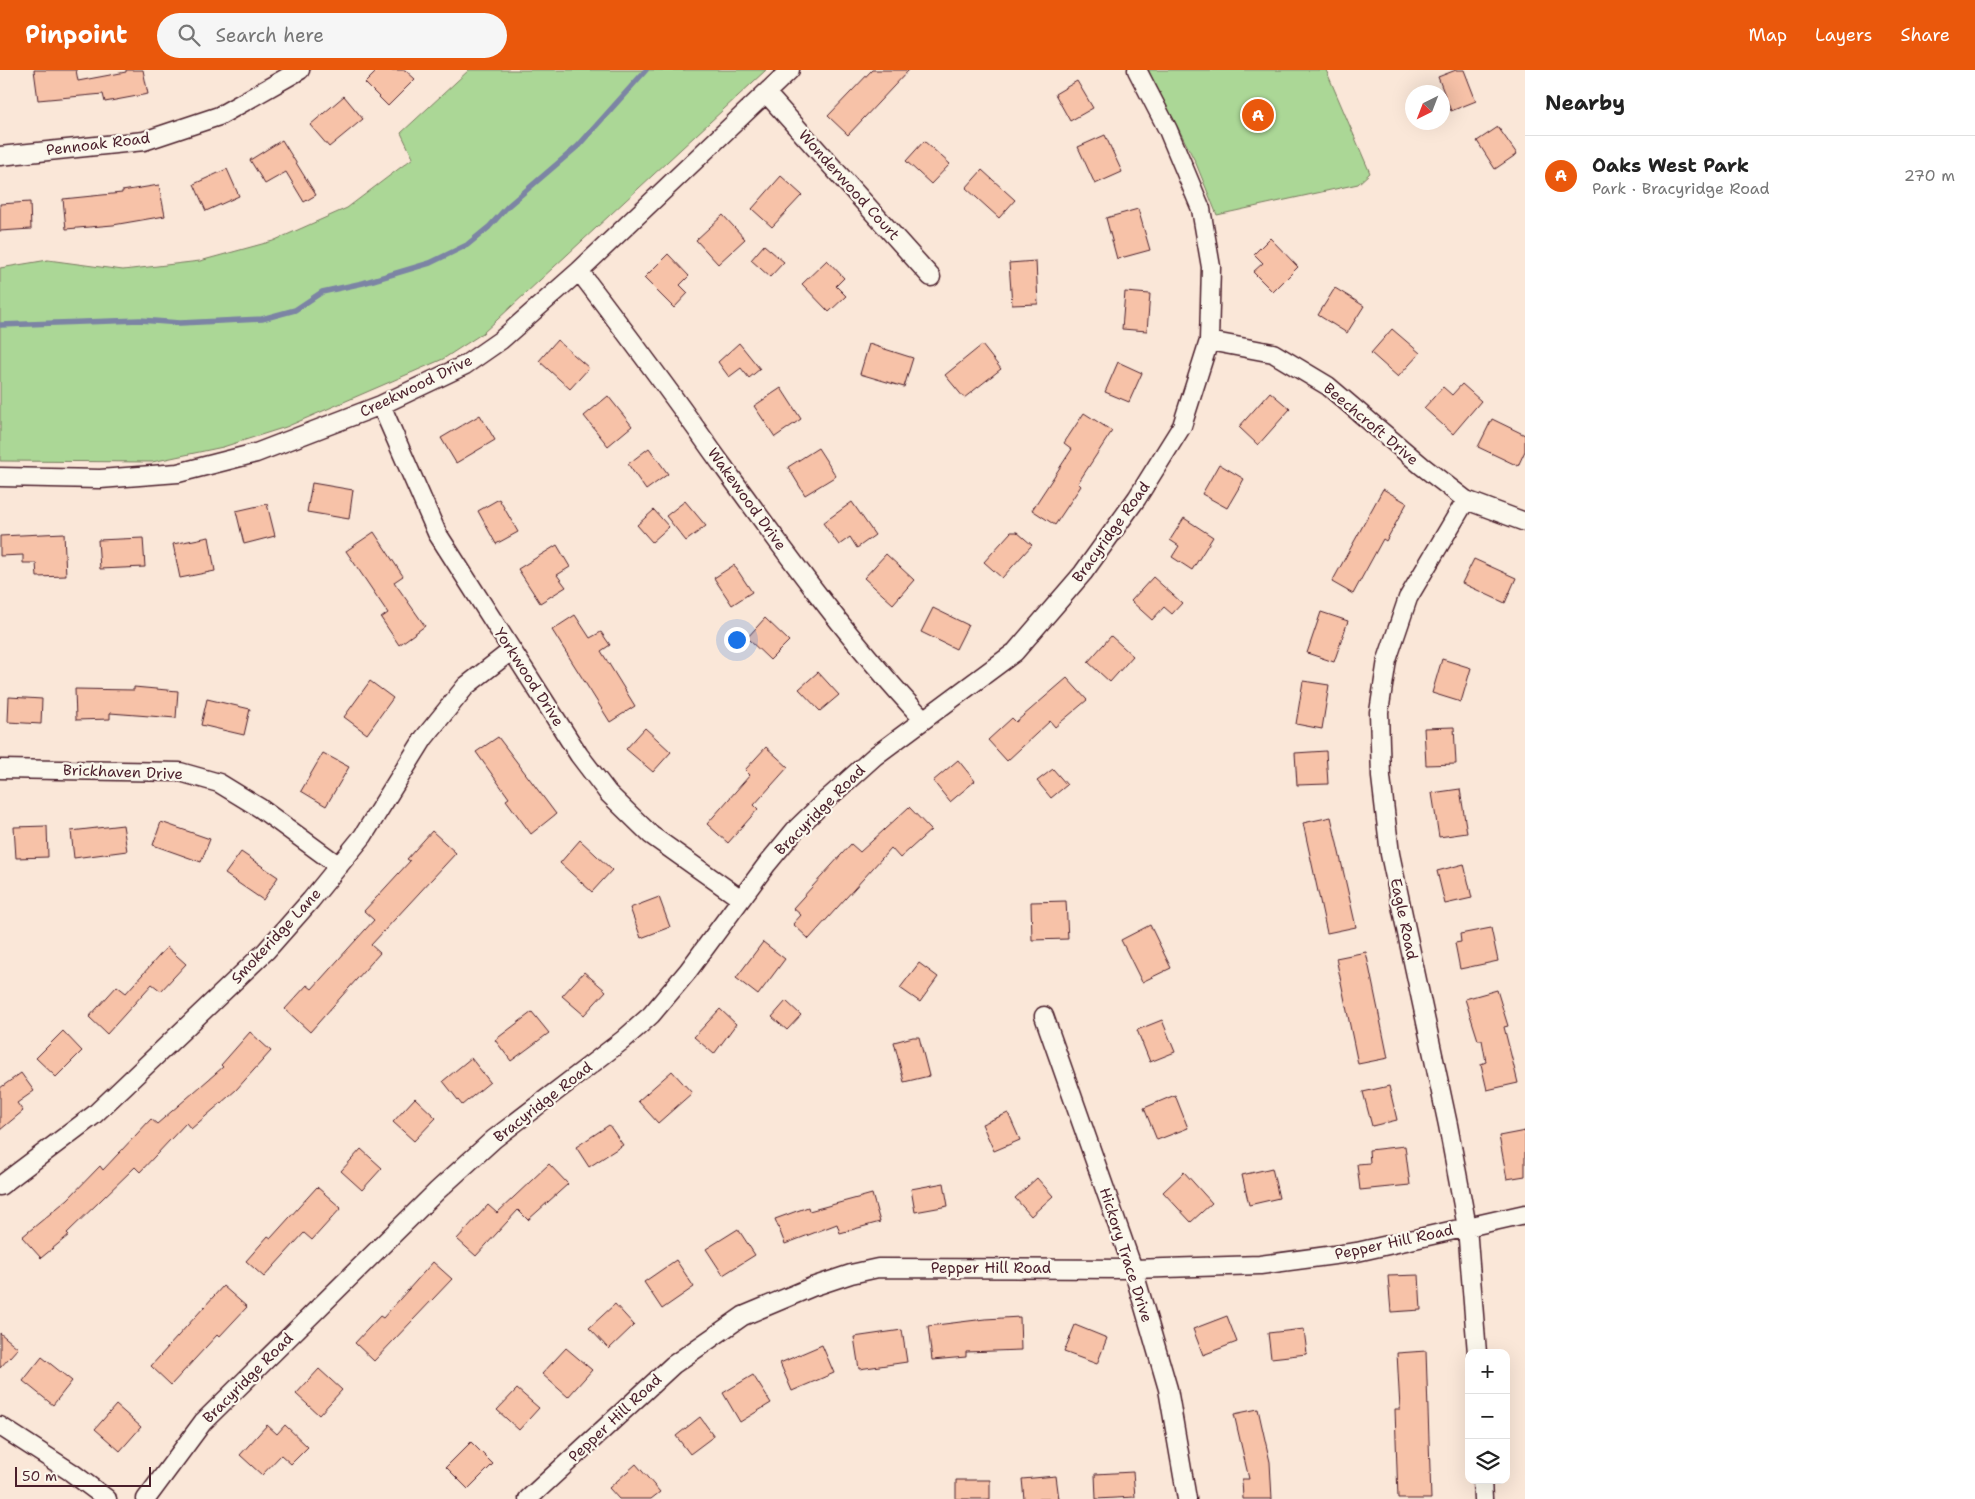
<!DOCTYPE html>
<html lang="en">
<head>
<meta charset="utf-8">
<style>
	:root { --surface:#fff; --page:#f6f6f6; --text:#222; --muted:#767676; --line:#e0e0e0; --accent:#ea580c }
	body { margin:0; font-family:"Shantell Sans",sans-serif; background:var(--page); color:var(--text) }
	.controls { position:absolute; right:15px; bottom:15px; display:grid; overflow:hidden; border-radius:10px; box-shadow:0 5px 20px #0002 }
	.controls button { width:45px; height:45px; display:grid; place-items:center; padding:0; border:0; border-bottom:1px solid var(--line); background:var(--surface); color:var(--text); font:25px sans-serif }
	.compass { position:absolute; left:1405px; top:15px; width:45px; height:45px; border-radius:50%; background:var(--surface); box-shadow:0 5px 20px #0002; rotate:222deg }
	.scale { position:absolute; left:15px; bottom:12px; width:136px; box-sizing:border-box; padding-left:5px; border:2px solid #4a1f2b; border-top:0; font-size:14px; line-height:18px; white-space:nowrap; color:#4a1f2b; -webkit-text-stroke:4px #fbf7ec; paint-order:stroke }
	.you { position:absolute; left:736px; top:569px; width:18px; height:18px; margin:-12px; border:4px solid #fff; border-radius:50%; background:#1a73e8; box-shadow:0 0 0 8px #1a73e833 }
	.badge { display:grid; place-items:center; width:32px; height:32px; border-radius:50%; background:var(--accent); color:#fff; font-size:16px; font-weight:700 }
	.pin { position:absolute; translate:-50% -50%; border:2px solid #fff; box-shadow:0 1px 5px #0006 }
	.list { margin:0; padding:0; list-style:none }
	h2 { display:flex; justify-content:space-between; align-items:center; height:65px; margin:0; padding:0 20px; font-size:21px }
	h2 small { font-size:16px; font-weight:400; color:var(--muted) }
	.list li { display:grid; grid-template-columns:32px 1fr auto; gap:15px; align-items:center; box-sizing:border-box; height:80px; padding:0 20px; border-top:1px solid var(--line) }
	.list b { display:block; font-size:19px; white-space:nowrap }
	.list p { margin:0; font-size:16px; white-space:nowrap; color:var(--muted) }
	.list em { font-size:16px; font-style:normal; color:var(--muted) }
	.icon { flex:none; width:28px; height:28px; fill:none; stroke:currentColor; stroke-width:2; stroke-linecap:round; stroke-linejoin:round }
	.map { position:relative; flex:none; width:1525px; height:1429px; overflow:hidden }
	header { display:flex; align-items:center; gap:30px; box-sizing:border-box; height:70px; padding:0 25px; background:var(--accent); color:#fff }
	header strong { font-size:24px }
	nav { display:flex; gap:28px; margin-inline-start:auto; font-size:18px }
	.search { width:350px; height:45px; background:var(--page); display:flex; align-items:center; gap:12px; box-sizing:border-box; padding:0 18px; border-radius:28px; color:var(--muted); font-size:19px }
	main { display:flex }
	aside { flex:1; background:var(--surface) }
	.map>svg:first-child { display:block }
	.green { fill:#abd796; stroke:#7a7b60 }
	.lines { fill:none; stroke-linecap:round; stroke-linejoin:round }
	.stream { stroke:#7b84a4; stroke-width:5.5 }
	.building { fill:#f7c2a8; stroke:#4a1f2b }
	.street-casing { stroke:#4a1f2b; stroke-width:21 }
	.street { stroke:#fbf7ec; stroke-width:18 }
	.labels { text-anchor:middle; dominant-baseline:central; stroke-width:4.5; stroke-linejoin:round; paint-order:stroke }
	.street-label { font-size:15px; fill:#4a1f2b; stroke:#fbf7ec }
</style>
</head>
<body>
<header>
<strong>Pinpoint</strong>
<div class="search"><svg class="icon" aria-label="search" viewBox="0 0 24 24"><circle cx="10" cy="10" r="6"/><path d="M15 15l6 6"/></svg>Search here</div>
<nav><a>Map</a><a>Layers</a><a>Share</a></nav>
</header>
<main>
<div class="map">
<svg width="1525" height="1429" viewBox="0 0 1525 1429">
	<rect width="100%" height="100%" fill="#fae7d8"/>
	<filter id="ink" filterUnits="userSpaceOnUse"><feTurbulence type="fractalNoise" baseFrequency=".02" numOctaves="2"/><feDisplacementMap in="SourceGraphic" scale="10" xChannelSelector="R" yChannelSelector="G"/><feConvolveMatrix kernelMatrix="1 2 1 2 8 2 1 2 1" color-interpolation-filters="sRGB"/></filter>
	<g filter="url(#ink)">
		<path class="green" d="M 469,0 L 766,0 L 483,263 L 443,289 L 286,357 L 223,377 L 152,392 L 0,391 L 0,198 L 48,190 L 123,200 L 200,191 L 273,171 L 347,138 L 413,88 L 401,63 Z
			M 1148,0 L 1326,0 L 1370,103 L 1358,114 L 1217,145 L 1195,91 Z"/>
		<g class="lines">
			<path class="stream" d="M 0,255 L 140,250 L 180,253 L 262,249 L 295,240 L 322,222 L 363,213 L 430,193 L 467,175 L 489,157 L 508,136 L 578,76 L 646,0"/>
		</g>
		<path class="building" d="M 34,0 L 76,0 L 78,11 L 126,2 L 126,0 L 143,0 L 148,24 L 105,32 L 103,24 L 38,30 Z
			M 378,0 L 405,0 L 415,9 L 388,36 L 365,13 Z
			M 872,0 L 909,0 L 848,65 L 828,46 Z
			M 1456,0 L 1464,0 L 1476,31 L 1451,41 L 1438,7 Z
			M 1077,11 L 1093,38 L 1070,51 L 1055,24 Z
			M 344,26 L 363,49 L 329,77 L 310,55 Z
			M 1498,57 L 1517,84 L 1495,99 L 1477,71 Z
			M 1105,65 L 1122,102 L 1095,114 L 1078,77 Z
			M 282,70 L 316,125 L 304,132 L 286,102 L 265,114 L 250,90 Z
			M 924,71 L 950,94 L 931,114 L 906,91 Z
			M 227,99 L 239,126 L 206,141 L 194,114 Z
			M 982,100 L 1015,130 L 999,148 L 966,118 Z
			M 781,106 L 802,125 L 772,157 L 752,139 Z
			M 159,115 L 165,146 L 113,155 L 66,159 L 63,129 L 122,123 L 122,121 Z
			M 30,132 L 31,159 L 0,161 L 0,134 Z
			M 1138,139 L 1150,180 L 1117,189 L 1106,148 Z
			M 723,145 L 745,169 L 718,194 L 696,170 Z
			M 1270,168 L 1298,197 L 1273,222 L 1253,202 L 1263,193 L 1254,184 Z
			M 764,175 L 784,192 L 770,207 L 751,190 Z
			M 668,184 L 689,206 L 680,215 L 688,223 L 674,238 L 644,208 Z
			M 827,190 L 844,208 L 836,216 L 846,226 L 829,242 L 802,214 Z
			M 1036,191 L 1038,234 L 1012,235 L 1009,193 Z
			M 1335,218 L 1364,236 L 1347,263 L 1318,245 Z
			M 1125,222 L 1150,224 L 1147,261 L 1122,259 Z
			M 1392,259 L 1420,283 L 1398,307 L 1371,283 Z
			M 557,270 L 589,298 L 570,319 L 539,291 Z
			M 739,273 L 760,299 L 749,308 L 741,298 L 729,307 L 718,292 Z
			M 869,274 L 913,288 L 904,317 L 860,304 Z
			M 982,275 L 1001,299 L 964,328 L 945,305 Z
			M 1118,292 L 1142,303 L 1129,332 L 1105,322 Z
			M 1462,314 L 1481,331 L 1453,364 L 1424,338 L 1443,317 L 1452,325 Z
			M 781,318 L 801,349 L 775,367 L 754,336 Z
			M 1270,322 L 1290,339 L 1258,375 L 1239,357 Z
			M 608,326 L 632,356 L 608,376 L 584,346 Z
			M 1084,343 L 1112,361 L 1078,413 L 1081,416 L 1055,455 L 1032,440 L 1072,379 L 1064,373 Z
			M 480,345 L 495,370 L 456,393 L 441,368 Z
			M 1492,349 L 1525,365 L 1525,381 L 1518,396 L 1478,377 Z
			M 649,378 L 668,404 L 646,420 L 628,394 Z
			M 818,378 L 836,406 L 805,425 L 788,397 Z
			M 1219,394 L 1244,409 L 1227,438 L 1202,424 Z
			M 312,413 L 353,420 L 349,449 L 307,442 Z
			M 1383,419 L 1407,433 L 1386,471 L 1383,469 L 1353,524 L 1332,512 Z
			M 499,429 L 518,462 L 496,474 L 478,441 Z
			M 685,431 L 706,456 L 686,471 L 666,446 Z
			M 852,432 L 875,465 L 857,478 L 850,467 L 839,475 L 823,453 Z
			M 267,434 L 275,466 L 244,474 L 236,441 Z
			M 654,440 L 669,457 L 652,472 L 637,455 Z
			M 1184,448 L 1213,467 L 1192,500 L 1172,487 L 1179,476 L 1170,470 Z
			M 374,462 L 403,506 L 394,512 L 425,556 L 399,575 L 381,548 L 388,543 L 346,481 Z
			M 1011,462 L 1017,462 L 1032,475 L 1002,508 L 984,492 Z
			M 64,463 L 66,506 L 37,507 L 36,493 L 23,493 L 23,485 L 0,486 L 0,466 Z
			M 209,467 L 215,501 L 180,508 L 173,474 Z
			M 143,468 L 145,497 L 100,499 L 98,470 Z
			M 557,475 L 570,497 L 557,505 L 566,517 L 540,533 L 518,499 Z
			M 886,484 L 914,510 L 893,534 L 864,508 Z
			M 1474,489 L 1516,508 L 1505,533 L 1462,513 Z
			M 734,495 L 752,522 L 732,535 L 714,508 Z
			M 1153,507 L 1182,533 L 1172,544 L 1164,537 L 1152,550 L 1131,531 Z
			M 933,538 L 968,555 L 956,579 L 921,562 Z
			M 1321,542 L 1348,551 L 1334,592 L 1307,583 Z
			M 575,545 L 590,568 L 601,562 L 610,575 L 601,581 L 635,636 L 610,652 L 552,560 Z
			M 765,548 L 789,571 L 770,590 L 747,568 Z
			M 1111,566 L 1133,586 L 1110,612 L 1088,592 Z
			M 1442,589 L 1471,598 L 1461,632 L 1432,623 Z
			M 818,602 L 839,625 L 820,641 L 799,619 Z
			M 1067,608 L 1087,630 L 1055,657 L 1050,651 L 1007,691 L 988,670 L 1012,648 L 1016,652 Z
			M 370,611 L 393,628 L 367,664 L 344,647 Z
			M 1303,611 L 1329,615 L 1322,659 L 1296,654 Z
			M 134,617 L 178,621 L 176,648 L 110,643 L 110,649 L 76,650 L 75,619 L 134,620 Z
			M 9,627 L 42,629 L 41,654 L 8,652 Z
			M 207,629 L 250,639 L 244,665 L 201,655 Z
			M 1454,657 L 1456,694 L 1426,695 L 1424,658 Z
			M 645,658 L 671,682 L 653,702 L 626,679 Z
			M 498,667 L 556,744 L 531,764 L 506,730 L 509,728 L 476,682 Z
			M 766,677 L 788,697 L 754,735 L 758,739 L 728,773 L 707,754 L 750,705 L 745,700 Z
			M 1326,681 L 1328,714 L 1297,715 L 1295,683 Z
			M 323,683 L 349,697 L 326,736 L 301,721 Z
			M 958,690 L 975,711 L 950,732 L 933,711 Z
			M 1053,699 L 1067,715 L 1051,728 L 1037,711 Z
			M 1460,719 L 1467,763 L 1439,767 L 1432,723 Z
			M 909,737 L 931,760 L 900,788 L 891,778 L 809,869 L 793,854 L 801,845 L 793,838 L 851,774 L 860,782 Z
			M 1331,747 L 1356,857 L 1327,863 L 1303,753 Z
			M 161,752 L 210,769 L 201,792 L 153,775 Z
			M 123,755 L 127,781 L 74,788 L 71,761 Z
			M 47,756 L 48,787 L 16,788 L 14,757 Z
			M 432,761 L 456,783 L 371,875 L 380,883 L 310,962 L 285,939 L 307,915 L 312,919 L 374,850 L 364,841 L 410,791 L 407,789 Z
			M 580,770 L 612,800 L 592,822 L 560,793 Z
			M 241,782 L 278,807 L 263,830 L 225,804 Z
			M 1464,794 L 1472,828 L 1445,834 L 1437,801 Z
			M 659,827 L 670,857 L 641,868 L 630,838 Z
			M 1066,831 L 1068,869 L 1032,870 L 1031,832 Z
			M 1150,855 L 1171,898 L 1142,912 L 1121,870 Z
			M 1491,858 L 1498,891 L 1460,899 L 1455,873 L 1461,872 L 1460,864 Z
			M 763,872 L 785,889 L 758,925 L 736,908 Z
			M 167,877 L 186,894 L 161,921 L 152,914 L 107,964 L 89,947 L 117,916 L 126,923 Z
			M 1366,882 L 1388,988 L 1358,994 L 1336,888 Z
			M 919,893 L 938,907 L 920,932 L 900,918 Z
			M 584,902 L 606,921 L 584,945 L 562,926 Z
			M 1497,920 L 1508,956 L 1504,957 L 1518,1013 L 1487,1020 L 1481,994 L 1486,992 L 1482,970 L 1478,970 L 1465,929 Z
			M 786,931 L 801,945 L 787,960 L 772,947 Z
			M 720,939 L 736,954 L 714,984 L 694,967 Z
			M 532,942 L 549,963 L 511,991 L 495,970 Z
			M 1162,950 L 1175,982 L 1150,992 L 1137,960 Z
			M 63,961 L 82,981 L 56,1007 L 36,988 Z
			M 250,962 L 271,981 L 236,1020 L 191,1059 L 186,1053 L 140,1102 L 135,1097 L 67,1163 L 69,1165 L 41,1188 L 22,1167 L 68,1129 L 100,1096 L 103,1100 L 151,1049 L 157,1054 L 223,997 L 221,995 Z
			M 913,967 L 919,967 L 929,1006 L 904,1012 L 894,972 Z
			M 471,988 L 490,1012 L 462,1035 L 443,1011 Z
			M 672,1001 L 692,1023 L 658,1053 L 638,1031 Z
			M 21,1003 L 34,1021 L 17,1033 L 23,1041 L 0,1060 L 0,1018 Z
			M 1389,1016 L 1397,1050 L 1372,1056 L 1363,1022 Z
			M 1175,1025 L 1188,1058 L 1157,1070 L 1144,1038 Z
			M 415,1028 L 436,1048 L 414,1071 L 393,1052 Z
			M 1008,1043 L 1020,1070 L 994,1081 L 982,1054 Z
			M 609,1055 L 623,1075 L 589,1097 L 576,1077 Z
			M 1525,1061 L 1525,1106 L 1507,1109 L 1499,1066 Z
			M 1405,1076 L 1410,1115 L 1360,1120 L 1357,1094 L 1370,1093 L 1369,1080 Z
			M 361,1079 L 382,1098 L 362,1120 L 341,1101 Z
			M 549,1094 L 568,1114 L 528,1150 L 518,1140 L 476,1186 L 457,1169 L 488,1135 L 497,1143 Z
			M 1272,1098 L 1279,1128 L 1249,1135 L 1242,1105 Z
			M 1184,1102 L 1212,1133 L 1191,1152 L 1163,1122 Z
			M 1037,1108 L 1053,1126 L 1031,1146 L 1015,1128 Z
			M 944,1113 L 948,1136 L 915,1142 L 911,1119 Z
			M 317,1117 L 341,1138 L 312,1170 L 304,1163 L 264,1207 L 246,1191 L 268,1166 L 271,1168 Z
			M 872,1124 L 880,1152 L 840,1163 L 837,1154 L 785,1174 L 775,1149 L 808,1137 L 809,1141 Z
			M 738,1159 L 755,1185 L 723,1205 L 706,1179 Z
			M 676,1190 L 694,1217 L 662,1239 L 644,1212 Z
			M 433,1192 L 452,1209 L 374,1291 L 355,1273 L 380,1246 L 383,1248 Z
			M 1419,1205 L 1421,1240 L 1391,1242 L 1388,1206 Z
			M 223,1216 L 247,1237 L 219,1267 L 217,1265 L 171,1315 L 151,1296 Z
			M 615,1234 L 634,1255 L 609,1279 L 589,1258 Z
			M 1227,1246 L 1237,1272 L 1203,1285 L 1193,1259 Z
			M 1020,1247 L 1021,1280 L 966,1282 L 966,1287 L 932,1290 L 928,1256 L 985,1249 Z
			M 1075,1255 L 1107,1268 L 1097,1294 L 1064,1282 Z
			M 1304,1259 L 1307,1284 L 1271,1288 L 1268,1263 Z
			M 902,1260 L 907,1292 L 859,1299 L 854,1267 Z
			M 0,1263 L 18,1278 L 0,1298 Z
			M 822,1275 L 834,1303 L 792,1321 L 780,1293 Z
			M 566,1278 L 592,1300 L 568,1327 L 542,1304 Z
			M 1426,1281 L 1431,1429 L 1398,1429 L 1395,1339 L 1400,1339 L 1397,1283 Z
			M 42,1287 L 72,1311 L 53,1335 L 23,1311 Z
			M 319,1299 L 342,1320 L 319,1345 L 296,1324 Z
			M 753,1305 L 771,1333 L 740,1352 L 723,1323 Z
			M 517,1319 L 539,1338 L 519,1360 L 497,1340 Z
			M 116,1335 L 141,1357 L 120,1381 L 95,1359 Z
			M 1258,1339 L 1270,1392 L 1272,1429 L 1243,1429 L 1242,1409 L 1249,1409 L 1234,1344 Z
			M 700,1347 L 714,1366 L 690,1384 L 676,1366 Z
			M 267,1355 L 277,1364 L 285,1355 L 308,1377 L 291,1394 L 281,1385 L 262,1405 L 240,1385 Z
			M 471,1372 L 493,1394 L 468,1419 L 446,1397 Z
			M 636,1394 L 660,1422 L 651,1429 L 619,1429 L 609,1418 Z
			M 1133,1402 L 1135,1427 L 1096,1429 L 1095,1404 Z
			M 1056,1406 L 1059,1429 L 1024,1429 L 1022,1409 Z
			M 956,1410 L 990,1410 L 990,1429 L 956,1429 Z"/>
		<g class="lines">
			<g class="street-casing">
				<path id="street" d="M 766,23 L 931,207
					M 0,86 L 144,71 L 219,46 L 300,0
					M 579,201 C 624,260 669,320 712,381 C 780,475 844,565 923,649
					M 1209,271 L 1273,283 L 1328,316 L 1422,396 L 1466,430 L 1525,452
					M 381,335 L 437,463 L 579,685 L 608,723 L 651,765 L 741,829
					M 0,407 L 100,409 L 178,403 L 256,383 L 381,335 L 465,295 L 501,270 L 579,201 L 790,0
					M 1466,430 L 1408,528 L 1387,590 L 1379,642 L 1381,707 L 1390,784 L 1448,1055 L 1467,1157 L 1477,1283
					M 0,699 L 180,702 L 219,713 L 260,738 L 339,796
					M 1044,946 L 1133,1199 L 1168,1319 L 1187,1429
					M 0,1116 L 94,1045 L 266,881 L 311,830 L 363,766 L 424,668 L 466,616 L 512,580
					M 0,1356 L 71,1402 L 107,1429
					M 1482,1410 L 1483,1429
					M 146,1429 L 203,1352 L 437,1121 L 494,1069 L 623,970 L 651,945 L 688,901 L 767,794 L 795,760 L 825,731 L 875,686 L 1015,582 L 1083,503 L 1137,428 L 1182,356 L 1209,271 L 1211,197 L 1201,139 L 1168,60 L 1137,0
					M 528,1429 L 673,1295 L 743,1246 L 812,1217 L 851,1204 L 878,1198 L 1133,1199 L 1260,1195 L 1357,1182 L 1525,1144"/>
			</g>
			<use href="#street" class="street"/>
		</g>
	</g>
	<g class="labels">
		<g class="street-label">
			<text transform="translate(98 74) rotate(-7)">Pennoak Road</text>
			<text transform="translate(849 115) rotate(48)">Wonderwood Court</text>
			<text transform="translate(416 316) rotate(-26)">Creekwood Drive</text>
			<text transform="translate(1371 354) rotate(40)">Beechcroft Drive</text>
			<text transform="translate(747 429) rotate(54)">Wakewood Drive</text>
			<text transform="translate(1111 462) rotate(-54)">Bracyridge Road</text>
			<text transform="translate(529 607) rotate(57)">Yorkwood Drive</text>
			<text transform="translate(123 702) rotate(2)">Brickhaven Drive</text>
			<text transform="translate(820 740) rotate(-45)">Bracyridge Road</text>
			<text transform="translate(1404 849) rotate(78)">Eagle Road</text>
			<text transform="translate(276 866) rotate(-47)">Smokeridge Lane</text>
			<text transform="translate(543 1032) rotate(-38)">Bracyridge Road</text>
			<text transform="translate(1394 1172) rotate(-12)">Pepper Hill Road</text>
			<text transform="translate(1126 1185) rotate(72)">Hickory Trace Drive</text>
			<text x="991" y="1198">Pepper Hill Road</text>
			<text transform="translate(248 1308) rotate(-45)">Bracyridge Road</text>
			<text transform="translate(615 1348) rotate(-43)">Pepper Hill Road</text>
		</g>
	</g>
</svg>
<div class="controls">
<button>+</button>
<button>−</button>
<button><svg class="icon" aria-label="layers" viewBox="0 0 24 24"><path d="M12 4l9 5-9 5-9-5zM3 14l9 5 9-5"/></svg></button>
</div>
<svg class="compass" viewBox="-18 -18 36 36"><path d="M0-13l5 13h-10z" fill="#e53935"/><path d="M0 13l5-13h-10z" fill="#767676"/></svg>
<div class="scale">50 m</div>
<div class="you"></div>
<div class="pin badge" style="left:1258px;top:45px">A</div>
</div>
<aside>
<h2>Nearby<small></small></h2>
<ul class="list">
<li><span class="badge">A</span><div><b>Oaks West Park</b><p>Park · Bracyridge Road</p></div><em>270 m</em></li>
</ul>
</aside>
</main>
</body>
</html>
